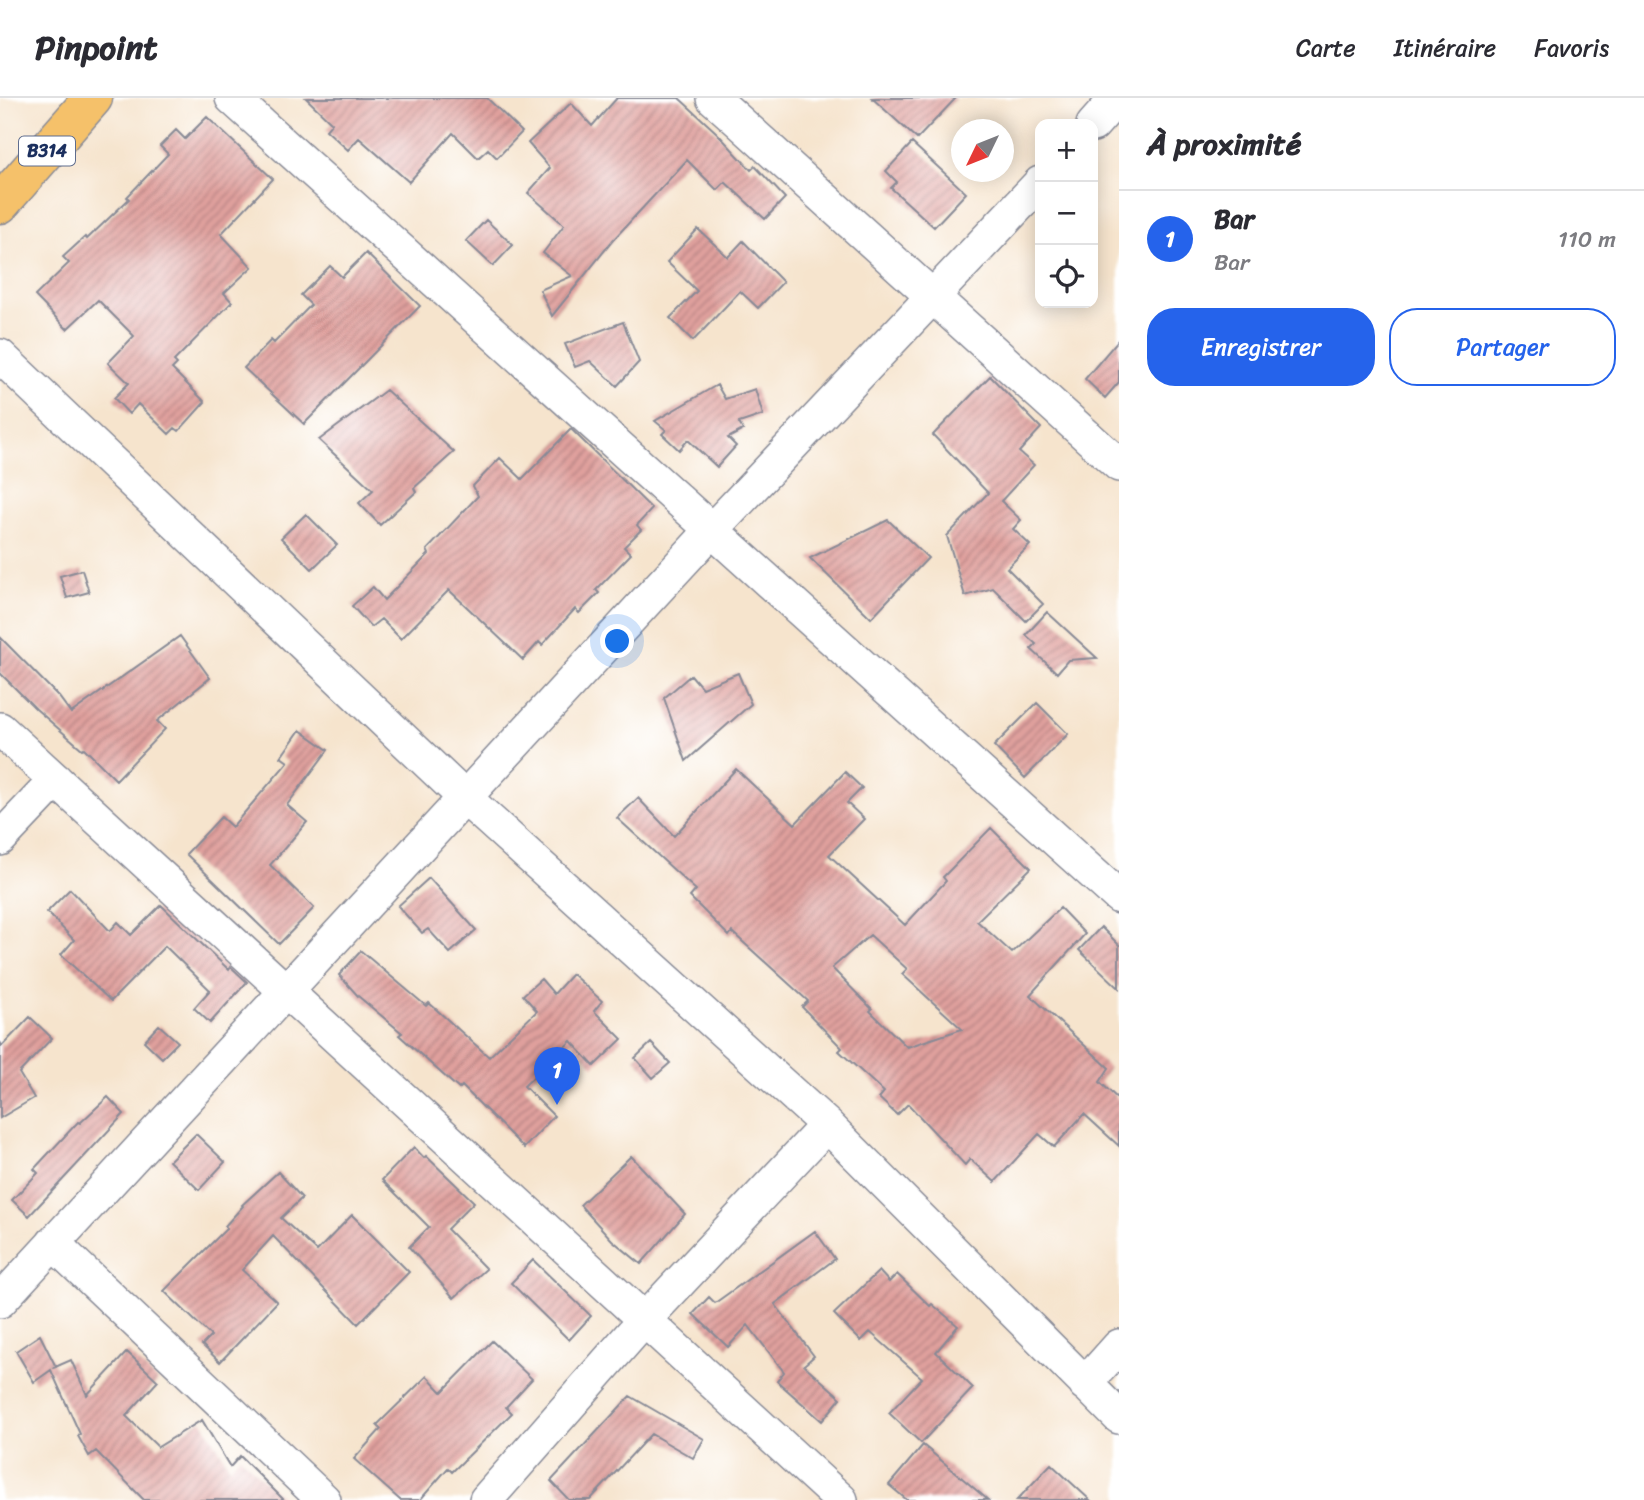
<!DOCTYPE html>
<html lang="fr">
<head>
<meta charset="utf-8">
<style>
	:root { --surface:#fff; --page:#f7f7f7; --text:#2b2b33; --muted:#7c7c81; --line:#e1e1e2; --accent:#2563eb }
	body { margin:0; font-family:Sriracha,sans-serif; background:var(--page); color:var(--text) }
	.controls { position:absolute; right:21px; top:21px; display:grid; overflow:hidden; border-radius:14px; box-shadow:0 4px 18px #0003 }
	.controls button { width:63px; height:63px; display:grid; place-items:center; padding:0; border:0; border-bottom:2px solid var(--line); background:var(--surface); color:var(--text); font:35px sans-serif }
	.compass { position:absolute; left:951px; top:21px; width:63px; height:63px; border-radius:50%; background:var(--surface); box-shadow:0 4px 18px #0003; rotate:227deg }
	.you { position:absolute; left:618px; top:544px; width:24px; height:24px; margin:-18px; border:5px solid #fff; border-radius:50%; background:#1a73e8; box-shadow:0 0 0 10px #1a73e833 }
	.badge { display:grid; place-items:center; width:46px; height:46px; border-radius:50%; background:var(--accent); color:#fff; font-size:23px; font-weight:700 }
	.pin { position:absolute; translate:-50% -58px; filter:drop-shadow(0 2px 4px #0008) }
	.pin::after { content:''; position:absolute; top:37px; width:24px; height:21px; background:inherit; clip-path:polygon(0 0,100% 0,50% 100%) }
	.list { margin:0; padding:0; list-style:none }
	h2 { display:flex; justify-content:space-between; align-items:center; height:91px; margin:0; padding:0 28px; font-size:30px }
	h2 small { font-size:23px; font-weight:400; color:var(--muted) }
	.list li { display:grid; grid-template-columns:46px 1fr auto; gap:21px; align-items:center; box-sizing:border-box; height:98px; padding:0 28px; border-top:2px solid var(--line) }
	.list b { display:block; font-size:26px; white-space:nowrap }
	.list p { margin:0; font-size:23px; white-space:nowrap; color:var(--muted) }
	.list em { font-size:23px; font-style:normal; color:var(--muted) }
	.actions { display:flex; gap:14px; padding:21px 28px }
	.actions a { flex:1; padding:16px 0; border:2px solid var(--accent); border-radius:28px; text-align:center; font-size:24px; color:var(--accent) }
	.actions .main { background:var(--accent); color:#fff }
	.icon { flex:none; width:38px; height:38px; fill:none; stroke:currentColor; stroke-width:2; stroke-linecap:round; stroke-linejoin:round }
	.map { position:relative; flex:none; width:1119px; height:1402px; overflow:hidden }
	header { display:flex; align-items:center; gap:42px; box-sizing:border-box; height:98px; padding:0 35px; background:var(--surface); border-bottom:2px solid var(--line) }
	header strong { font-size:33px }
	nav { display:flex; gap:38px; margin-inline-start:auto; font-size:24px }
	main { display:flex }
	aside { flex:1; background:var(--surface) }
	.map>svg:first-child { display:block }
	.building { fill:url(#building-hatch); fill-rule:evenodd }
	.lines { fill:none; stroke-linecap:round; stroke-linejoin:round }
	.minor-casing { stroke:#888a96; stroke-width:36 }
	.primary-casing { stroke:#888a96; stroke-width:41 }
	.minor { stroke:#fff; stroke-width:33 }
	.primary { stroke:#f5c16b; stroke-width:38 }
	.labels { text-anchor:middle; dominant-baseline:central; stroke-width:6; stroke-linejoin:round; paint-order:stroke }
	.shield { fill:#fff; stroke:#5f6d8e; stroke-width:2 }
	.shield-label { font-size:18px; font-weight:bold; fill:#1b2f5e }
</style>
</head>
<body>
<header>
<strong>Pinpoint</strong>
<nav><a>Carte</a><a>Itinéraire</a><a>Favoris</a></nav>
</header>
<main>
<div class="map">
<svg width="1119" height="1402" viewBox="0 0 1119 1402">
	<defs>
		<pattern id="building-hatch" width="6" height="6" patternUnits="userSpaceOnUse" patternTransform="scale(1.75)"><rect width="6" height="6" fill="#e0a09d"/><path d="M-1 1l2-2M0 6l6-6M5 7l2-2" fill="none" stroke="#b58383"/></pattern>
	</defs>
	<rect width="100%" height="100%" fill="#fff"/>
	<filter id="ink" filterUnits="userSpaceOnUse"><feTurbulence type="fractalNoise" baseFrequency=".0143" numOctaves="2"/><feDisplacementMap in="SourceGraphic" scale="14" xChannelSelector="R" yChannelSelector="G"/><feConvolveMatrix kernelMatrix="1 2 1 2 8 2 1 2 1" color-interpolation-filters="sRGB"/></filter>
	<filter id="wash" filterUnits="userSpaceOnUse"><feTurbulence type="fractalNoise" baseFrequency=".00686" numOctaves="4" result="noise"/><feDisplacementMap in="SourceGraphic" scale="28" xChannelSelector="R" yChannelSelector="G"/><feGaussianBlur stdDeviation="1.57" result="paint"/><feColorMatrix in="noise" values="0 0 0 0 0 0 0 0 0 0 0 0 0 0 0 0 0 1.4 0 .05"/><feComposite in="paint" operator="in"/></filter>
	<g filter="url(#wash)">
		<rect width="100%" height="100%" fill="#f6e4cd"/>
		<g id="blocks">
			<path class="building" d="M 306,0 L 487,0 L 522,34 L 497,60 L 488,51 L 478,60 L 453,35 L 409,84 L 359,40 L 348,52 L 326,32 L 332,25 Z
				M 617,0 L 679,0 L 717,35 L 751,72 L 755,68 L 785,100 L 765,121 L 725,84 L 717,92 L 687,62 L 613,142 L 552,218 L 540,192 L 572,178 L 543,155 L 564,127 L 528,95 L 550,70 L 528,45 L 571,5 L 592,28 Z
				M 872,0 L 956,0 L 917,41 Z
				M 207,19 L 273,81 L 221,136 L 252,169 L 224,195 L 232,204 L 174,263 L 177,266 L 172,271 L 205,304 L 179,333 L 175,330 L 169,336 L 138,306 L 129,316 L 114,300 L 129,285 L 108,265 L 134,238 L 98,202 L 67,231 L 35,198 L 69,165 L 63,159 L 85,139 L 87,141 L 129,101 L 127,99 L 168,56 L 160,48 L 176,32 L 185,41 Z
				M 912,45 L 966,95 L 934,129 L 891,90 L 897,84 L 886,73 Z
				M 486,122 L 513,147 L 493,168 L 466,143 Z
				M 698,131 L 728,159 L 743,143 L 783,184 L 758,210 L 740,193 L 693,243 L 670,220 L 697,193 L 667,164 Z
				M 366,155 L 420,208 L 304,326 L 244,270 L 271,242 L 274,245 L 311,207 L 301,197 L 330,168 L 342,179 Z
				M 623,224 L 639,264 L 617,288 L 590,263 L 575,269 L 565,246 Z
				M 1119,241 L 1119,284 L 1105,300 L 1085,281 Z
				M 990,278 L 1041,330 L 1019,354 L 1034,367 L 1001,403 L 1021,422 L 1013,431 L 1030,447 L 1007,470 L 1043,506 L 1026,523 L 993,490 L 965,498 L 947,438 L 988,395 L 933,337 Z
				M 717,287 L 725,301 L 755,291 L 763,317 L 739,325 L 743,332 L 728,340 L 736,348 L 717,369 L 688,342 L 679,352 L 662,336 L 666,332 L 655,323 Z
				M 386,292 L 454,354 L 414,390 L 416,394 L 380,427 L 359,405 L 373,392 L 319,342 Z
				M 571,331 L 652,411 L 637,427 L 641,432 L 624,449 L 631,456 L 596,492 L 599,495 L 579,515 L 575,511 L 542,547 L 539,544 L 523,562 L 449,492 L 401,541 L 381,521 L 371,529 L 352,508 L 373,489 L 384,502 L 429,456 L 427,452 L 478,398 L 473,388 L 500,360 L 522,381 Z
				M 306,416 L 337,447 L 312,471 L 281,440 Z
				M 888,422 L 928,460 L 871,520 L 810,460 Z
				M 82,472 L 89,494 L 67,500 L 60,478 Z
				M 1047,514 L 1097,560 L 1068,562 L 1057,575 L 1031,551 L 1036,546 L 1026,537 Z
				M 180,538 L 210,580 L 157,623 L 165,631 L 116,682 L 84,650 L 82,651 L 36,611 L 0,575 L 0,539 L 59,599 L 71,615 Z
				M 738,575 L 751,606 L 686,663 L 664,600 L 691,577 L 702,590 Z
				M 1037,605 L 1068,636 L 1025,680 L 994,648 Z
				M 300,632 L 328,652 L 287,707 L 307,724 L 270,767 L 314,810 L 279,846 L 186,756 L 221,719 L 232,729 L 288,664 L 281,659 Z
				M 736,671 L 795,726 L 845,674 L 862,690 L 847,705 L 864,721 L 829,757 L 905,827 L 946,783 L 943,779 L 991,730 L 1031,770 L 977,823 L 1012,855 L 1060,810 L 1085,836 L 1030,897 L 1109,970 L 1100,984 L 1119,1002 L 1119,1048 L 1084,1016 L 1054,1049 L 1039,1036 L 995,1084 L 970,1061 L 965,1067 L 908,1006 L 897,1017 L 879,1000 L 884,994 L 839,953 L 842,950 L 802,909 L 808,903 L 732,834 L 729,838 L 690,799 L 696,792 L 617,720 L 638,700 L 674,738 ZM 870,837 L 907,871 L 902,876 L 962,931 L 907,949 L 870,913 L 872,911 L 832,870 Z
				M 429,780 L 476,832 L 450,855 L 428,831 L 422,835 L 398,808 Z
				M 70,791 L 110,833 L 118,824 L 131,837 L 161,807 L 229,872 L 231,869 L 247,884 L 210,925 L 194,910 L 210,892 L 165,848 L 111,903 L 61,857 L 74,842 L 47,814 Z
				M 1101,829 L 1119,847 L 1119,890 L 1079,852 Z
				M 361,853 L 426,908 L 429,905 L 489,959 L 537,913 L 523,897 L 541,881 L 554,896 L 572,876 L 602,903 L 594,913 L 622,941 L 594,968 L 571,943 L 524,988 L 554,1018 L 524,1050 L 462,988 L 459,991 L 399,937 L 402,935 L 358,898 L 339,877 Z
				M 30,919 L 52,940 L 19,975 L 34,1000 L 0,1020 L 0,944 L 2,948 Z
				M 159,927 L 178,944 L 162,960 L 144,943 Z
				M 651,945 L 670,965 L 653,980 L 635,960 Z
				M 108,999 L 124,1016 L 29,1118 L 12,1102 L 38,1075 L 34,1071 L 78,1024 L 80,1025 Z
				M 196,1036 L 225,1064 L 199,1092 L 169,1063 Z
				M 414,1049 L 424,1060 L 426,1058 L 474,1104 L 447,1131 L 486,1171 L 454,1200 L 409,1149 L 429,1129 L 382,1082 Z
				M 631,1058 L 685,1116 L 641,1166 L 612,1142 L 580,1107 Z
				M 278,1074 L 302,1100 L 281,1120 L 317,1153 L 352,1117 L 409,1174 L 358,1226 L 273,1138 L 242,1172 L 277,1204 L 220,1264 L 202,1247 L 211,1238 L 164,1193 L 227,1130 L 225,1128 L 243,1108 L 242,1107 Z
				M 815,1133 L 835,1161 L 775,1206 L 814,1258 L 804,1267 L 841,1300 L 822,1323 L 777,1283 L 784,1274 L 748,1227 L 728,1249 L 693,1216 L 709,1199 L 715,1205 Z
				M 533,1162 L 591,1218 L 569,1242 L 511,1185 Z
				M 879,1173 L 889,1184 L 897,1176 L 930,1208 L 932,1206 L 958,1228 L 936,1254 L 973,1290 L 921,1345 L 889,1315 L 922,1280 L 870,1234 L 861,1243 L 834,1216 Z
				M 40,1237 L 56,1269 L 53,1270 L 71,1262 L 87,1297 L 127,1254 L 158,1283 L 126,1318 L 158,1349 L 202,1322 L 230,1369 L 240,1358 L 284,1402 L 144,1402 L 96,1353 L 89,1358 L 78,1338 L 80,1336 L 51,1272 L 34,1284 L 16,1253 Z
				M 492,1243 L 532,1281 L 506,1309 L 512,1315 L 452,1374 L 448,1370 L 420,1402 L 400,1402 L 354,1361 L 381,1331 L 377,1327 L 427,1278 L 442,1294 Z
				M 630,1298 L 704,1341 L 693,1360 L 651,1336 L 590,1402 L 569,1402 L 551,1383 Z
				M 923,1347 L 988,1402 L 907,1402 L 889,1387 Z
				M 1051,1366 L 1090,1402 L 1017,1402 Z"/>
		</g>
	</g>
	<g filter="url(#ink)">
		<use href="#blocks" fill-opacity="0" stroke="#888a96" stroke-width="2"/>
		<g class="lines">
			<g class="minor-casing">
				<path id="minor" d="M 232,0 L 1119,799
					M 713,0 L 1119,367
					M 1093,27 L 1117,0
					M 0,258 L 464,699 L 827,1027 L 1119,1319
					M 0,631 L 841,1402
					M 0,741 L 56,682
					M 53,1145 L 324,1402
					M 0,1203 L 711,433 L 1040,85
					M 1085,1286 L 1119,1248
					M 486,1402 L 645,1221 L 827,1027"/>
			</g>
			<g class="primary-casing">
				<path id="primary" d="M 0,106 L 93,0"/>
			</g>
			<use href="#minor" class="minor"/>
			<use href="#primary" class="primary"/>
		</g>
	</g>
	<g class="labels">
		<rect class="shield" x="19" y="38.5" width="56" height="29" rx="5"/>
		<g class="shield-label">
			<text x="47" y="53">B314</text>
		</g>
	</g>
</svg>
<div class="controls">
<button>+</button>
<button>−</button>
<button><svg class="icon" aria-label="locate" viewBox="0 0 24 24"><circle cx="12" cy="12" r="6"/><path d="M12 2v4M12 18v4M2 12h4M18 12h4"/></svg></button>
</div>
<svg class="compass" viewBox="-18 -18 36 36"><path d="M0-13l5 13h-10z" fill="#e53935"/><path d="M0 13l5-13h-10z" fill="#7c7c81"/></svg>
<div class="you"></div>
<div class="pin badge" style="left:557px;top:1007px">1</div>
</div>
<aside>
<h2>À proximité<small></small></h2>
<ul class="list">
<li><span class="badge">1</span><div><b>Bar</b><p>Bar</p></div><em>110 m</em></li>
</ul>
<div class="actions"><a class="main">Enregistrer</a><a>Partager</a></div>
</aside>
</main>
</body>
</html>
